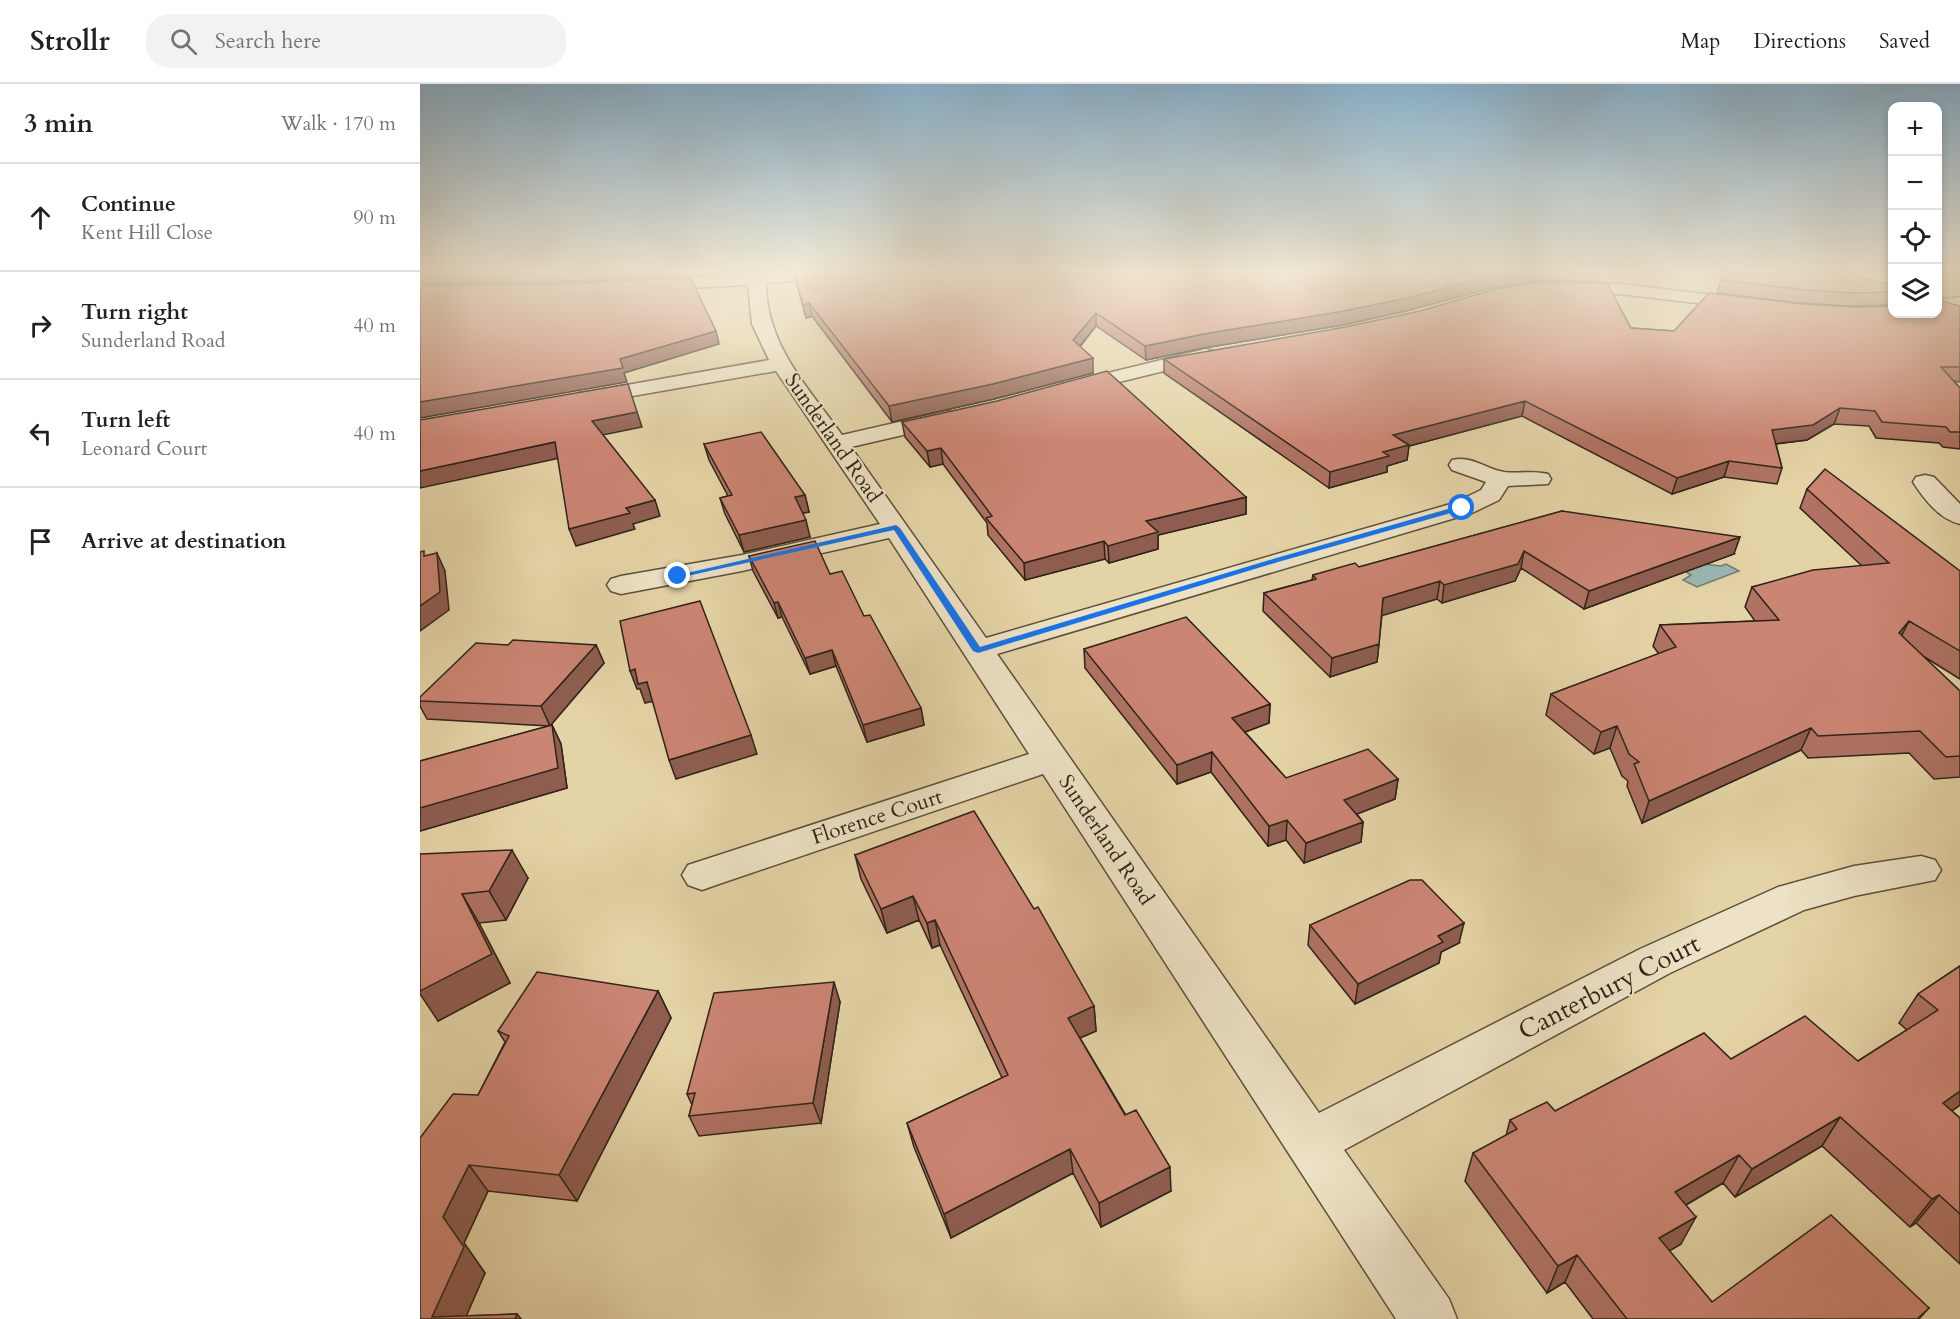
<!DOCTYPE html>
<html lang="en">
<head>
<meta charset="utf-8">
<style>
	:root { --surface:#fff; --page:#f2f2f2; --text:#202124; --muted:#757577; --line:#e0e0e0 }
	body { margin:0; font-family:Cardo,serif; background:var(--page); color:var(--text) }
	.controls { position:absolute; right:18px; top:18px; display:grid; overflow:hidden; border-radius:12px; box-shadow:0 3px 9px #0003 }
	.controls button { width:54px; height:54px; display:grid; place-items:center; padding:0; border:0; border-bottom:2px solid var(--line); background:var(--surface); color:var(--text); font:30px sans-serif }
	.stop { position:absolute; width:18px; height:18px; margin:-14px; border:4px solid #1a73e8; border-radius:50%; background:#fff }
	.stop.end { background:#1a73e8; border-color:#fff; box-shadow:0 2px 6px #0008 }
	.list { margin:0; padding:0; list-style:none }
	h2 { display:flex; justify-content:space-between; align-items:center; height:78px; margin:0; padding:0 24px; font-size:26px }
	h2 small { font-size:20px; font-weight:400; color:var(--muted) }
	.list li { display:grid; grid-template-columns:39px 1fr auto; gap:18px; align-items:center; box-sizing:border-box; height:108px; padding:0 24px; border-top:2px solid var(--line) }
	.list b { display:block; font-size:22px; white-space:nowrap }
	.list p { margin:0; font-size:20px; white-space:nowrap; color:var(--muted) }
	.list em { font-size:20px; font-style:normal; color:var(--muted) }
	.icon { flex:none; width:33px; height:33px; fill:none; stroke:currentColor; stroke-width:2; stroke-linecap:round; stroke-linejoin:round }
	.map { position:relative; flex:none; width:1540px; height:1235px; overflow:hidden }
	header { display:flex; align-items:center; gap:36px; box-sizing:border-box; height:84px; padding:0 30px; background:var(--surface); border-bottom:2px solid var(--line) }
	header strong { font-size:28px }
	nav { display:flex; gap:33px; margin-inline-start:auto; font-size:21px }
	.search { width:420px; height:54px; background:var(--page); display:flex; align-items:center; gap:15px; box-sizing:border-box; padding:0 21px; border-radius:24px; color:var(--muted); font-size:22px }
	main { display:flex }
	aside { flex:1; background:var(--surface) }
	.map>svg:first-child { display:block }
	.water { fill:#9ab6b2; stroke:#6f7b75; stroke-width:1.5 }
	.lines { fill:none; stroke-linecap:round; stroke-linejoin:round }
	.minor-casing { stroke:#5c4f3c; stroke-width:3 }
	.minor { fill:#ede2c5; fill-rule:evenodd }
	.wall { fill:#af7263; stroke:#2f2319; stroke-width:1.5 }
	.shaded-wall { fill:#8e5d50; stroke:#2f2319; stroke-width:1.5 }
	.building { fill:#cb8573; stroke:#2f2319; stroke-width:1.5 }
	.route { fill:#1a73e8 }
	.labels { text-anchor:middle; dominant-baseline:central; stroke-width:4.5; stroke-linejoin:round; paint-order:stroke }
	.street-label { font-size:21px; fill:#2f2319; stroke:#ede2c5 }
	.near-street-label { font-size:26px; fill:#2f2319; stroke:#ede2c5 }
</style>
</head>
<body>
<header>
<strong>Strollr</strong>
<div class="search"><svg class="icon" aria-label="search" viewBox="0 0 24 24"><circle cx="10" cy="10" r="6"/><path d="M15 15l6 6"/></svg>Search here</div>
<nav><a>Map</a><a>Directions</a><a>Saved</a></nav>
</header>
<main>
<aside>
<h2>3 min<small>Walk · 170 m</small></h2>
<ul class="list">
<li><svg class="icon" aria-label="ahead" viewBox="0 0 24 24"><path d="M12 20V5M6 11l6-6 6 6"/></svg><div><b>Continue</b><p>Kent Hill Close</p></div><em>90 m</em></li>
<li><svg class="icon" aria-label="right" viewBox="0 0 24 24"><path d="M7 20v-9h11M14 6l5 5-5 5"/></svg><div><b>Turn right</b><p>Sunderland Road</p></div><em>40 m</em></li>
<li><svg class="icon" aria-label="left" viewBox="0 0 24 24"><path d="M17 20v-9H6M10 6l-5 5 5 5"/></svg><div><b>Turn left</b><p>Leonard Court</p></div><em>40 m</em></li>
<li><svg class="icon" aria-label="arrive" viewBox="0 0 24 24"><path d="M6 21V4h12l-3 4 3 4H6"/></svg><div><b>Arrive at destination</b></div></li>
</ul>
</aside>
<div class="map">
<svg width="1540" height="1235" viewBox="0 0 1540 1235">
	<rect width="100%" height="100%" fill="#e4d3a6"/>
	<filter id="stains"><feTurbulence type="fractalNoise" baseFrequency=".00333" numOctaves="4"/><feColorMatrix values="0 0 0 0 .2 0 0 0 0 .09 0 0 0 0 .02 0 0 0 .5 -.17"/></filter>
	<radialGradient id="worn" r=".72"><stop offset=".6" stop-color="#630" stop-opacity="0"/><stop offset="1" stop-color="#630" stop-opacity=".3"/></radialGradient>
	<path class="water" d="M 1275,479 L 1301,482 L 1306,480 L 1319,487 L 1277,503 L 1263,496 L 1271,491 L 1260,484 Z"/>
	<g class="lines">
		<g class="minor-casing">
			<path id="minor" d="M 378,186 L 453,186 L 445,191 L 346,199 C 346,261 388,303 422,351 L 527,327 L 535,329 L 538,334 L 535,339 L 431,363 L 566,554 L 1034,419 L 1061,406 L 1066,398 L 1032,386 L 1029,381 L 1032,376 C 1051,371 1066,385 1084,388 C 1099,390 1113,386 1128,390 L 1131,395 L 1128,400 L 1088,402 L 1079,416 L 1052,429 L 577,570 L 899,1029 L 1220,865 L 1358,803 L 1434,782 L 1501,772 L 1515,776 L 1521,786 L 1515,796 L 1434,812 L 1384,826 L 1250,889 L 924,1066 L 1029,1215 L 1037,1235 L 976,1235 L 623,690 L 296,801 L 282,806 L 268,801 L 262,791 L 268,781 L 609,670 L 469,454 L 322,487 L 201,510 L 191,507 L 187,501 L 191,495 L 201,492 L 322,471 L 460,440 L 356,287 L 167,320 L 159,319 L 156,314 L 159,309 L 167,308 L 349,276 L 332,240 L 328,201 L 227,206 L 221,205 L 218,201 L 221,197 Z
				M 1146,198 L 1200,200 L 1327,215 L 1333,216 L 1336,220 L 1333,224 L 1327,225 L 1200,210 L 1140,207 L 1137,203 L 1140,199 Z
				M 1540,213 L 1540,223 L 1518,226 L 1518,216 Z
				M 786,265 L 793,267 L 796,271 L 793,275 L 650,310 L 643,308 L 639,304 L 643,300 Z
				M 1505,391 L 1514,393 L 1540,420 L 1540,440 C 1519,435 1504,415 1493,398 L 1496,393 Z"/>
		</g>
		<use href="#minor" class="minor"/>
	</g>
	<path class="wall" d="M 0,186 L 265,186 L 266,191 L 167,197 L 0,200 Z
		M 373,186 L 470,189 L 491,186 L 1179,186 L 1177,197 L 1114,197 L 1071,204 L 986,227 L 923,241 L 784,264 L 726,276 L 676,242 L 660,263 L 673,289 L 574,315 L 472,338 L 392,232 L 386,234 Z
		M 1287,186 L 1420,186 L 1473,202 L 1473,230 L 1540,222 L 1540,298 L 1534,297 L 1540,304 L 1540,365 L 1523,363 L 1519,359 L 1456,354 L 1449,342 L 1414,340 L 1387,356 L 1356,360 L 1362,384 L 1357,400 L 1304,393 L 1252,410 L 1102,332 L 989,362 L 987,376 L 967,382 L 967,388 L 909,404 L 744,289 L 744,275 L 1211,244 L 1254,247 L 1383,220 L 1434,223 L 1472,222 L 1472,221 L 1429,222 L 1379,219 L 1297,209 L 1301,196 L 1303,194 Z
		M 482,338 L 826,413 L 826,430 L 738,451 L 738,465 L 689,479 L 685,475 L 605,496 L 568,451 L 567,439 L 523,380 L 510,383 L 485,353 Z
		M 284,360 L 385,411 L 389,428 L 382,429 L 390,453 L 324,468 L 305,430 L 300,414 L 308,412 L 289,376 Z
		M 1387,405 L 1540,487 L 1540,595 L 1503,572 L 1540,607 L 1540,693 L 1514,695 L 1489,669 L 1388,674 L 1381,666 L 1222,739 L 1207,702 L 1208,697 L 1202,692 L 1190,664 L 1174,670 L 1126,631 L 1131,610 L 1239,570 L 1233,562 L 1240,541 L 1335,537 L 1325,523 L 1332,503 L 1442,482 L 1380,424 Z
		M 1142,427 L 1314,470 L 1164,525 L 1101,484 L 1095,497 L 1022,519 L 1017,515 L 962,531 L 957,578 L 910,593 L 843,527 L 844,509 L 892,496 L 893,491 L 939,483 Z
		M 329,472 L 410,490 L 444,532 L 501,624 L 504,641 L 447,658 L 416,582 L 390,590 L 362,533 L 358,534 L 333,487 Z
		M 88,561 L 176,561 L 184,579 L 130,641 L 132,641 L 141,660 L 147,704 L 0,747 L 0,677 L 129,642 L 7,635 L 0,622 L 0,613 Z
		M 664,565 L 850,620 L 849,639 L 825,648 L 866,694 L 978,695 L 975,715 L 937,730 L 943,738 L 941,758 L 884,779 L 866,756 L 848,762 L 791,688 L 757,700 L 665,584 Z
		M 0,770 L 108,794 L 86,836 L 59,839 L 90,899 L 18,937 Z
		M 435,771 L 674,922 L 676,947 L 660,954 L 751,1107 L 681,1143 L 653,1089 L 531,1154 L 494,1063 L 487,1039 L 582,994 L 520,861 L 512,864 L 499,836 L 467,849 L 441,795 Z
		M 890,841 L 1039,859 L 1021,868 L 1019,879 L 935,920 L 888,861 Z
		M 1540,882 L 1540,1021 L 1532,1027 L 1540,1034 L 1540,1180 L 1496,1139 L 1490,1143 L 1402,1062 L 1315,1113 L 1303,1099 L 1266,1121 L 1261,1160 L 1249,1167 L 1292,1218 L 1509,1224 L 1499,1235 L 1173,1235 L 1145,1198 L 1127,1209 L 1045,1097 L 1053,1069 L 1086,1052 L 1090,1036 L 1135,1027 L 1311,975 L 1438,977 L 1487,946 L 1479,939 L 1498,910 Z
		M 238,907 L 251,934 L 157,1117 L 68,1107 L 44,1159 L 65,1189 L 46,1232 L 97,1230 L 101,1235 L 0,1235 L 58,1011 L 85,958 L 78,947 Z
		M 420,918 L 401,1039 L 279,1052 L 269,1032 L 272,1021 L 267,1010 Z"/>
	<path class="shaded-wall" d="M 164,186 L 265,186 L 266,191 L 167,197 Z
		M 1102,186 L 1116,186 L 1114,197 L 1071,204 L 986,227 L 923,241 L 784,264 L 726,276 L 725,262 L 1073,191 Z
		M 389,219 L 392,232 L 386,234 L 383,221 Z
		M 676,229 L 676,242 L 653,270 L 653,256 Z
		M 296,247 L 299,260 L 204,289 L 207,298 L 0,334 L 0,318 L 200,275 Z
		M 673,274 L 673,289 L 574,315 L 472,338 L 469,322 Z
		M 1105,317 L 1102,332 L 989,362 L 987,376 L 967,382 L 967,388 L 909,404 L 910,388 L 973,351 Z
		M 1420,324 L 1414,340 L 1387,356 L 1346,361 L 1352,346 Z
		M 217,328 L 222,343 L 178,352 L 172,337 Z
		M 135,358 L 140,374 L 0,404 L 0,387 Z
		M 521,364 L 523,380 L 510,383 L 507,367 Z
		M 1309,377 L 1304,393 L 1252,410 L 1257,394 Z
		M 385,411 L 389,428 L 379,430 L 375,413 Z
		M 826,413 L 826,430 L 738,451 L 738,465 L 689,479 L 688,462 L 726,437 Z
		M 235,416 L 240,432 L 213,440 L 215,445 L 156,462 L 149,445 L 206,424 Z
		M 386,436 L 390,453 L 324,468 L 319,451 Z
		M 1320,453 L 1314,470 L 1164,525 L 1169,507 Z
		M 684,457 L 685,475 L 605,496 L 604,479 Z
		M 1104,467 L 1101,484 L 1095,497 L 1022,519 L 1024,501 Z
		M 17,469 L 25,487 L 29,526 L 0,547 L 0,522 Z
		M 1020,497 L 1017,515 L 961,532 L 963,514 Z
		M 358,518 L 362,533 L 358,534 L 354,519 Z
		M 1489,537 L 1479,557 L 1479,549 Z
		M 959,560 L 957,578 L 910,593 L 912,574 Z
		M 176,561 L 184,579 L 130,642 L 121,622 Z
		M 412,566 L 416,582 L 390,590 L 385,574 Z
		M 215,585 L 227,598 L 234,617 L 225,619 L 220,605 L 217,605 L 210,587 Z
		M 850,620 L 849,639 L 812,653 L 812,634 Z
		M 501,624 L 504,641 L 447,658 L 443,641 Z
		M 132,641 L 141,660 L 147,704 L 0,747 L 0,724 Z
		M 1197,642 L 1190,664 L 1174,670 L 1181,648 Z
		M 1391,644 L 1381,666 L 1222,739 L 1229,717 Z
		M 331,651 L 337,670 L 256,695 L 249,676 Z
		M 792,668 L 791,688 L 757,700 L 757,681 Z
		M 978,695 L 975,715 L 922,736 L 924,716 Z
		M 867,736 L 866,756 L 848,762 L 849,742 Z
		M 943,738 L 941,758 L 884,779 L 886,759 Z
		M 92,766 L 108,794 L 86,836 L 69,807 Z
		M 42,810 L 59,839 L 90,899 L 18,937 L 0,910 L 0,907 Z
		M 493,812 L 499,836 L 467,849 L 461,825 Z
		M 515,836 L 520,861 L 512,864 L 507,839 Z
		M 1044,839 L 1039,859 L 1021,868 L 1019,879 L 935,920 L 938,900 L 1018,852 Z
		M 414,898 L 420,918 L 401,1039 L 393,1019 Z
		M 238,907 L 251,934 L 157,1117 L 139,1091 Z
		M 674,922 L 676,947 L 651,958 L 648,934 Z
		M 1540,1007 L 1540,1021 L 1502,1048 L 1523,1019 Z
		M 1420,1033 L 1402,1062 L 1315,1113 L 1332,1085 Z
		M 650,1065 L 653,1089 L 531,1154 L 524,1130 Z
		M 1319,1071 L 1303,1099 L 1240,1136 L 1255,1108 Z
		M 49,1081 L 68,1107 L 44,1159 L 65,1189 L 45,1235 L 12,1233 L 23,1133 Z
		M 750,1083 L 751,1107 L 681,1143 L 679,1119 Z
		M 1519,1111 L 1496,1139 L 1490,1143 L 1512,1115 Z
		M 1276,1133 L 1261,1160 L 1224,1182 L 1239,1154 Z
		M 1157,1171 L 1145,1198 L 1127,1209 L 1138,1182 Z
		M 97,1230 L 101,1235 L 95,1235 Z"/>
	<path class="building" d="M 0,186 L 53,186 L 0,187 Z
		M 373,186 L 468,186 L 470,189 L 491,186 L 1102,186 L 1073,191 L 988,214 L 924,227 L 784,250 L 725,262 L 676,229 L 653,256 L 673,274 L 573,300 L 469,322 L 389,219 L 383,221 Z
		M 1310,186 L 1420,186 L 1473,202 L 1473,208 L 1434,209 L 1384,206 L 1301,196 Z
		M 270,193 L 296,247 L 200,275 L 203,284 L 0,318 L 0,202 L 163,199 Z
		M 1117,198 L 1187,199 L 1211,244 L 1254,247 L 1289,209 L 1383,220 L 1434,223 L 1473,222 L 1473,230 L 1518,230 L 1518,216 L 1540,222 L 1540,283 L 1521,283 L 1540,304 L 1540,348 L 1530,348 L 1526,343 L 1462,338 L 1455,327 L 1420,324 L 1393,341 L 1352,346 L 1362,384 L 1309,377 L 1257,394 L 1105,317 L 973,351 L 989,361 L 963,368 L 969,372 L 910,388 L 744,275 L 925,243 L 1000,227 L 1076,205 Z
		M 687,287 L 826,413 L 726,437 L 738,448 L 688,462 L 684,457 L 604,479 L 566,434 L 572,432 L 521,364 L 507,367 L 482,338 L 577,317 Z
		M 208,300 L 217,328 L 172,337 L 235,416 L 206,424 L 210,429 L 149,445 L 135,358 L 0,387 L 0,336 Z
		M 341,348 L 385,411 L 375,413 L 386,436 L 319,451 L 300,414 L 312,411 L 284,360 Z
		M 1405,385 L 1540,487 L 1540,567 L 1489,537 L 1479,549 L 1540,607 L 1540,672 L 1526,673 L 1500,647 L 1398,652 L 1391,644 L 1229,717 L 1214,680 L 1219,678 L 1209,670 L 1197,642 L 1181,648 L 1131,610 L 1256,563 L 1240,541 L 1359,536 L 1332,503 L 1393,486 L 1469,479 L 1387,405 Z
		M 1142,427 L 1320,453 L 1169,507 L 1104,467 L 1098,480 L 1024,501 L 1020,497 L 963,514 L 959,560 L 912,574 L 844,509 L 896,495 L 893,491 L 935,479 L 939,483 Z
		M 395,457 L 410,490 L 422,487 L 444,532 L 450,531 L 501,624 L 443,641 L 412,566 L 385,574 L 358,518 L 354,519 L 329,472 Z
		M 4,467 L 4,472 L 17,469 L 20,508 L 0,522 L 0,468 Z
		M 280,517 L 331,651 L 249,676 L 227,598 L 218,600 L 215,585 L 210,587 L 200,537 Z
		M 766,533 L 850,620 L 812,634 L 866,694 L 948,665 L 978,695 L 924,716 L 943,738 L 886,759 L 867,736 L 849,742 L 792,668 L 757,681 L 664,565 Z
		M 93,556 L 176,561 L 121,622 L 0,617 L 0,613 L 56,559 L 88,561 Z
		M 132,641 L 138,684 L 0,724 L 0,677 Z
		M 554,727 L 614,825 L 618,823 L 674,922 L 648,934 L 705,1031 L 716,1026 L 750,1083 L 679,1119 L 650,1065 L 524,1130 L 487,1039 L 588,991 L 515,836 L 507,839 L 493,812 L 461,825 L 435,771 Z
		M 92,766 L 69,807 L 42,810 L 72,870 L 0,907 L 0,770 Z
		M 990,796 L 1002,796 L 1044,839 L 1018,852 L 1023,858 L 938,900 L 890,841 Z
		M 1540,882 L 1540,1007 L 1523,1019 L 1540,1034 L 1540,1130 L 1519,1111 L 1512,1115 L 1420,1033 L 1332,1085 L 1319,1071 L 1255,1108 L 1276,1133 L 1239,1154 L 1292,1218 L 1411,1131 L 1509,1224 L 1497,1235 L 1207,1235 L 1157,1171 L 1138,1182 L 1053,1069 L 1097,1045 L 1090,1036 L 1127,1018 L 1135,1027 L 1284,949 L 1311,975 L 1385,932 L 1438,977 L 1518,926 L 1498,910 Z
		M 117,888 L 238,907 L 139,1091 L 49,1081 L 23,1133 L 44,1163 L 12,1233 L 97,1230 L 95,1235 L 0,1235 L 0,1054 L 33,1010 L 58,1011 L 89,952 L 78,947 Z
		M 414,898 L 393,1019 L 269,1032 L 275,1009 L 267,1010 L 294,909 Z"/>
	<linearGradient id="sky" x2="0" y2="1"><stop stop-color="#89b5d2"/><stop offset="0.52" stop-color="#f3ebd7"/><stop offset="1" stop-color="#f3ebd7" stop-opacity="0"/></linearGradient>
	<rect width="1540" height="359" fill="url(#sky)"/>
	<path class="route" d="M 1042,421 L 1046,424 L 1045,425 L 858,478 L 558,569 L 553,567 L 474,446 L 258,494 L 254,492 L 476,441 L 480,444 L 560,563 L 853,475 Z"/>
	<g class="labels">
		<g class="street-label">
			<text transform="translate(413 354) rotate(55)">Sunderland Road</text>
			<text transform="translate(457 733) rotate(-18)">Florence Court</text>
			<text transform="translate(686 756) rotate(56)">Sunderland Road</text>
		</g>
		<g class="near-street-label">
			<text transform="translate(1189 903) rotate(-27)">Canterbury Court</text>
		</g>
	</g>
	<rect width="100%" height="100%" filter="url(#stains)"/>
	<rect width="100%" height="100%" fill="url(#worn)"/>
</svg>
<div class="controls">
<button>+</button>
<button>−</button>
<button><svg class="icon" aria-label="locate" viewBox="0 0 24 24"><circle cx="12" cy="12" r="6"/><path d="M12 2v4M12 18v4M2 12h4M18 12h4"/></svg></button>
<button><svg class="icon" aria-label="layers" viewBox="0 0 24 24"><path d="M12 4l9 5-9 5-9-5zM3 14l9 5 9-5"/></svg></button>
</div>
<div class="stop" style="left:1042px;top:424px"></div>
<div class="stop end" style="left:258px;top:492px"></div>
</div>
</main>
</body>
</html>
